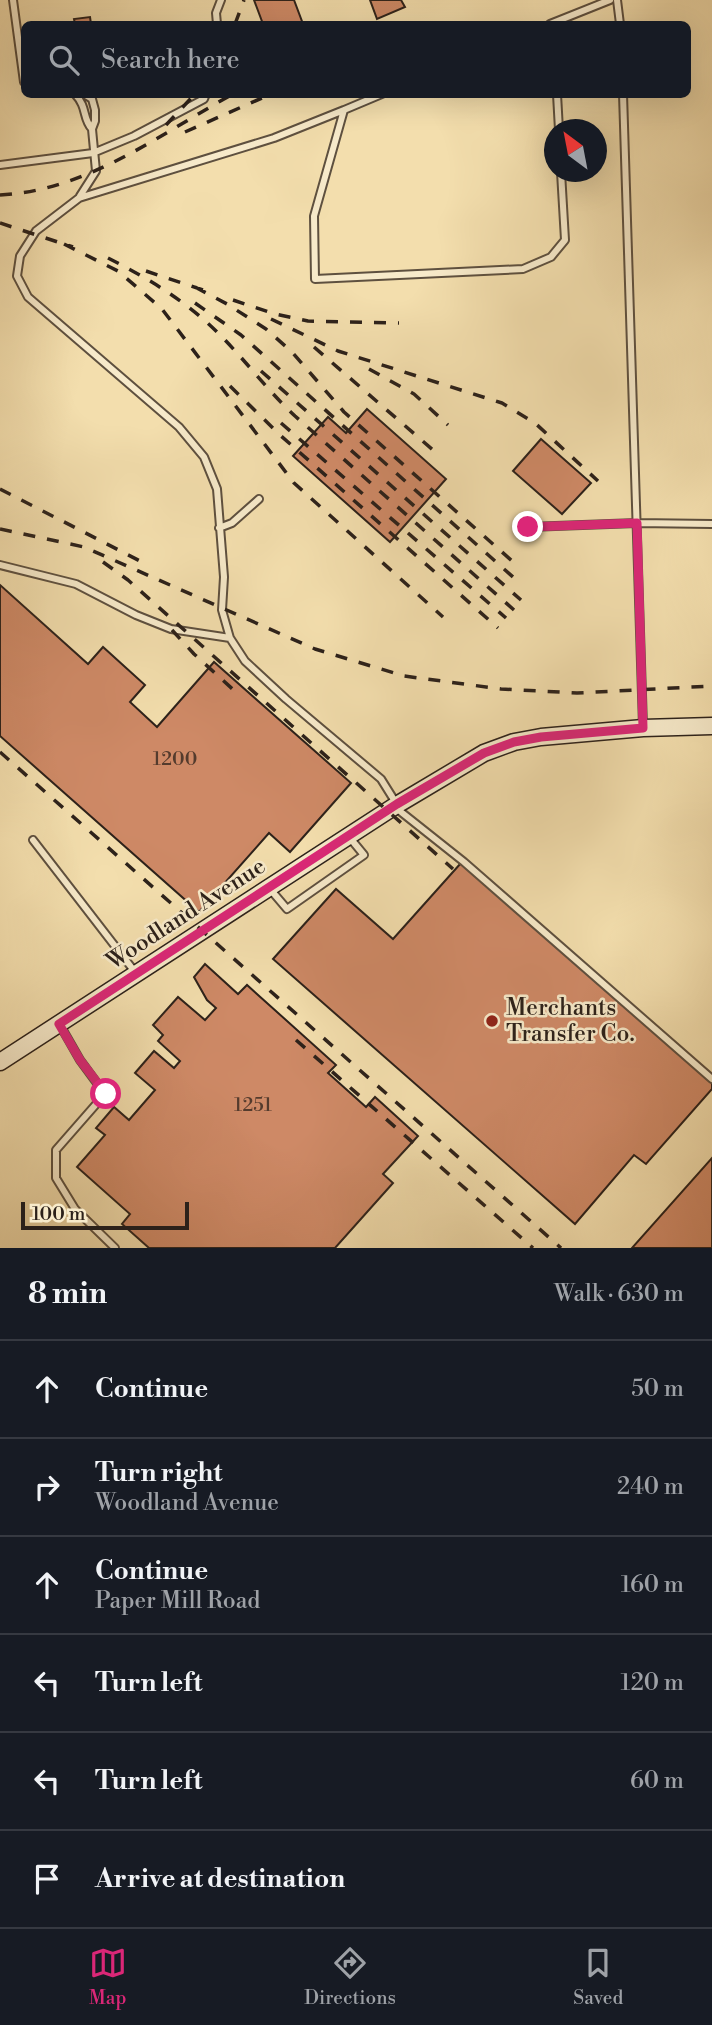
<!DOCTYPE html>
<html lang="en">
<head>
<meta charset="utf-8">
<style>
	:root { --surface:#171b24; --page:#20242c; --text:#f1f3f6; --muted:#9ea1a6; --line:#363941; --accent:#db2777 }
	body { margin:0; font-family:"Libre Bodoni",serif; background:var(--page); color:var(--text) }
	.compass { position:absolute; left:544px; top:119px; width:63px; height:63px; border-radius:50%; background:var(--surface); box-shadow:0 7px 28px #0002; rotate:328deg }
	.scale { position:absolute; left:21px; bottom:18px; width:168px; box-sizing:border-box; padding-left:7px; border:4px solid #2c211a; border-top:0; font-size:19px; line-height:24px; white-space:nowrap; color:#2c211a; -webkit-text-stroke:5px #f7eaca; paint-order:stroke }
	.stop { position:absolute; width:21px; height:21px; margin:-16px; border:5px solid #db2777; border-radius:50%; background:#fff }
	.stop.end { background:#db2777; border-color:#fff; box-shadow:0 2px 7px #0008 }
	.list { margin:0; padding:0; list-style:none }
	h2 { display:flex; justify-content:space-between; align-items:center; height:91px; margin:0; padding:0 28px; font-size:30px }
	h2 small { font-size:23px; font-weight:400; color:var(--muted) }
	.list li { display:grid; grid-template-columns:46px 1fr auto; gap:21px; align-items:center; box-sizing:border-box; height:98px; padding:0 28px; border-top:2px solid var(--line) }
	.list b { display:block; font-size:26px; white-space:nowrap }
	.list p { margin:0; font-size:23px; white-space:nowrap; color:var(--muted) }
	.list em { font-size:23px; font-style:normal; color:var(--muted) }
	.icon { flex:none; width:38px; height:38px; fill:none; stroke:currentColor; stroke-width:2; stroke-linecap:round; stroke-linejoin:round }
	.map { position:relative; flex:none; width:712px; height:1248px; overflow:hidden }
	.search { position:absolute; background:var(--surface); box-shadow:0 7px 28px #0002; left:21px; right:21px; top:21px; height:77px; display:flex; align-items:center; gap:18px; box-sizing:border-box; padding:0 24px; border-radius:10px; color:var(--muted); font-size:26px }
	.sheet { height:679px; background:var(--surface) }
	nav { display:flex; justify-content:space-around; align-items:center; box-sizing:border-box; height:98px; border-top:2px solid var(--line); background:var(--surface); font-size:19px; color:var(--muted) }
	nav a { display:grid; justify-items:center; gap:4px }
	nav .on { color:var(--accent) }
	.map>svg:first-child { display:block }
	.building { fill:#ce8966; stroke:#2c211a; stroke-width:2 }
	.lines { fill:none; stroke-linecap:round; stroke-linejoin:round }
	.lane-casing { stroke:#5e503f; stroke-width:10 }
	.secondary-casing { stroke:#2c211a; stroke-width:19 }
	.lane { stroke:#f7eaca; stroke-width:6 }
	.secondary { stroke:#f7eaca; stroke-width:16 }
	.rail { stroke:#2c211a; stroke-width:3.5; stroke-dasharray:12 12; stroke-linecap:butt }
	.route { stroke:#db2777; stroke-width:9 }
	.poi-dot { fill:#8f2418; stroke:#f7eaca; stroke-width:2.5 }
	.labels { text-anchor:middle; dominant-baseline:central; stroke-width:5; stroke-linejoin:round; paint-order:stroke }
	.number-label { font-size:19px; fill:#543b2d }
	.street-label { font-size:23px; fill:#2c211a; stroke:#f7eaca }
	.poi-label { font-size:23px; fill:#2c211a; stroke:#f7eaca; text-anchor:start }
</style>
</head>
<body>
<div class="map">
<svg width="712" height="1248" viewBox="0 0 712 1248">
	<rect width="100%" height="100%" fill="#f3dead"/>
	<filter id="stains"><feTurbulence type="fractalNoise" baseFrequency=".00286" numOctaves="4"/><feColorMatrix values="0 0 0 0 .2 0 0 0 0 .09 0 0 0 0 .02 0 0 0 .5 -.17"/></filter>
	<radialGradient id="worn" r=".72"><stop offset=".6" stop-color="#630" stop-opacity="0"/><stop offset="1" stop-color="#630" stop-opacity=".3"/></radialGradient>
	<path class="building" d="M 254,0 L 294,0 L 303,24 L 263,24 Z
		M 370,0 L 401,0 L 405,7 L 377,19 Z
		M 90,17 L 91,24 L 75,24 L 74,19 Z
		M 367,409 L 446,479 L 390,542 L 293,456 L 328,417 L 346,433 Z
		M 541,439 L 591,483 L 562,514 L 513,471 Z
		M 0,585 L 88,664 L 103,647 L 145,685 L 130,702 L 157,727 L 214,662 L 351,783 L 290,852 L 269,833 L 199,912 L 0,736 Z
		M 461,863 L 712,1082 L 712,1089 L 646,1164 L 634,1155 L 575,1224 L 273,959 L 336,889 L 393,939 Z
		M 205,964 L 238,994 L 247,985 L 336,1065 L 328,1073 L 366,1107 L 375,1097 L 418,1136 L 383,1174 L 393,1183 L 335,1248 L 149,1248 L 122,1224 L 130,1214 L 77,1167 L 105,1135 L 96,1128 L 114,1107 L 129,1120 L 155,1090 L 135,1073 L 154,1051 L 174,1068 L 180,1061 L 158,1041 L 163,1035 L 153,1025 L 178,997 L 205,1020 L 216,1008 L 207,1000 L 194,977 Z
		M 712,1158 L 712,1248 L 632,1248 Z"/>
	<g class="lines">
		<g class="lane-casing">
			<path id="lane" d="M 13,0 L 24,82
				M 617,0 L 620,24
				M 217,24 L 216,13 L 221,0
				M 550,24 L 610,0
				M 75,94 C 88,108 82,118 92,129
				M 382,94 L 344,110 L 314,216 L 315,279 L 523,269 L 551,257 L 565,240 L 561,172
				M 557,94 L 559,130
				M 623,94 L 643,726
				M 344,110 L 274,138 L 79,198 L 36,231 L 20,256 L 17,276 L 28,297 L 179,427 L 204,457 L 217,489 L 224,577 L 222,610 L 230,638 L 245,661 L 286,699 L 381,779 L 396,803
				M 0,165 L 93,153 L 134,136 L 204,99 L 206,94
				M 80,196 L 96,171 L 92,129 L 95,121 L 95,110 L 92,99 L 84,94
				M 528,527 L 637,523 L 712,524
				M 219,528 L 232,523 L 259,499
				M 0,565 L 76,584 L 136,615 L 171,629 L 230,638
				M 396,808 L 464,862 L 712,1079
				M 33,840 L 135,972
				M 270,889 L 287,909 L 364,855 L 350,838
				M 60,1025 L 80,1060 L 105,1094 L 56,1150 L 56,1178 L 75,1209 L 115,1248"/>
		</g>
		<g class="secondary-casing">
			<path id="secondary" d="M 0,1062 L 395,806 L 484,753 L 514,742 L 541,737 L 643,728 L 712,726"/>
		</g>
		<use href="#lane" class="lane"/>
		<use href="#secondary" class="secondary"/>
		<path class="rail" d="M 235,24 L 244,0
			M 166,125 L 195,94
			M 185,132 L 271,94
			M 0,195 C 87,191 160,134 233,94
			M 0,223 L 73,247
			M 64,244 L 118,271 L 162,309 L 294,483 L 443,617
			M 108,258 C 147,278 183,299 215,330 C 243,357 266,389 295,416 L 514,610
			M 146,271 L 203,290
			M 195,287 L 227,304 L 266,329 L 292,352 L 344,412 L 520,568
			M 233,300 L 275,314 L 308,321 L 399,323
			M 195,303 L 241,335 L 513,577
			M 271,319 L 338,351 L 502,403 L 535,423 L 598,481
			M 314,347 L 433,450
			M 369,369 L 414,394 L 448,425
			M 261,371 L 521,600
			M 230,386 L 280,435 L 498,628
			M 281,423 L 506,618
			M 0,489 L 140,561
			M 0,529 L 84,547 L 315,649 L 404,676 L 501,689 L 577,693 L 712,686
			M 103,562 L 128,580 L 453,869
			M 172,630 L 194,654 L 238,694
			M 0,752 L 561,1248
			M 296,1040 L 533,1248"/>
	</g>
	<g class="lines">
		<path class="route" d="M 106,1094 L 80,1060 L 59,1024 L 397,804 L 484,753 L 514,742 L 541,737 L 643,728 L 637,523 L 528,527"/>
	</g>
	<circle class="poi-dot" cx="492" cy="1021" r="7"/>
	<g class="labels">
		<g class="number-label">
			<text x="175" y="759">1200</text>
			<text x="253" y="1105">1251</text>
		</g>
		<g class="street-label">
			<text transform="translate(186 914) rotate(-33)">Woodland Avenue</text>
		</g>
		<g class="poi-label">
			<text x="506" y="1008">Merchants<tspan x="506" dy="26">Transfer Co.</tspan></text>
		</g>
	</g>
	<rect width="100%" height="100%" filter="url(#stains)"/>
	<rect width="100%" height="100%" fill="url(#worn)"/>
</svg>
<svg class="compass" viewBox="-18 -18 36 36"><path d="M0-13l5 13h-10z" fill="#e53935"/><path d="M0 13l5-13h-10z" fill="#9ea1a6"/></svg>
<div class="scale">100 m</div>
<div class="stop" style="left:106px;top:1094px"></div>
<div class="stop end" style="left:528px;top:527px"></div>
<div class="search"><svg class="icon" aria-label="search" viewBox="0 0 24 24"><circle cx="10" cy="10" r="6"/><path d="M15 15l6 6"/></svg>Search here</div>
</div>
<section class="sheet">
<h2>8 min<small>Walk · 630 m</small></h2>
<ul class="list">
<li><svg class="icon" aria-label="ahead" viewBox="0 0 24 24"><path d="M12 20V5M6 11l6-6 6 6"/></svg><div><b>Continue</b></div><em>50 m</em></li>
<li><svg class="icon" aria-label="right" viewBox="0 0 24 24"><path d="M7 20v-9h11M14 6l5 5-5 5"/></svg><div><b>Turn right</b><p>Woodland Avenue</p></div><em>240 m</em></li>
<li><svg class="icon" aria-label="ahead" viewBox="0 0 24 24"><path d="M12 20V5M6 11l6-6 6 6"/></svg><div><b>Continue</b><p>Paper Mill Road</p></div><em>160 m</em></li>
<li><svg class="icon" aria-label="left" viewBox="0 0 24 24"><path d="M17 20v-9H6M10 6l-5 5 5 5"/></svg><div><b>Turn left</b></div><em>120 m</em></li>
<li><svg class="icon" aria-label="left" viewBox="0 0 24 24"><path d="M17 20v-9H6M10 6l-5 5 5 5"/></svg><div><b>Turn left</b></div><em>60 m</em></li>
<li><svg class="icon" aria-label="arrive" viewBox="0 0 24 24"><path d="M6 21V4h12l-3 4 3 4H6"/></svg><div><b>Arrive at destination</b></div></li>
</ul>
</section>
<nav>
<a class="on"><svg class="icon" aria-label="map" viewBox="0 0 24 24"><path d="M3 6l6-2 6 2 6-2v14l-6 2-6-2-6 2zM9 4v14M15 6v14"/></svg>Map</a>
<a><svg class="icon" aria-label="directions" viewBox="0 0 24 24"><path d="M12 3l9 9-9 9-9-9zM9 14v-3h6M13 9l2 2-2 2"/></svg>Directions</a>
<a><svg class="icon" aria-label="saved" viewBox="0 0 24 24"><path d="M7 4h10v16l-5-4-5 4z"/></svg>Saved</a>
</nav>
</body>
</html>
